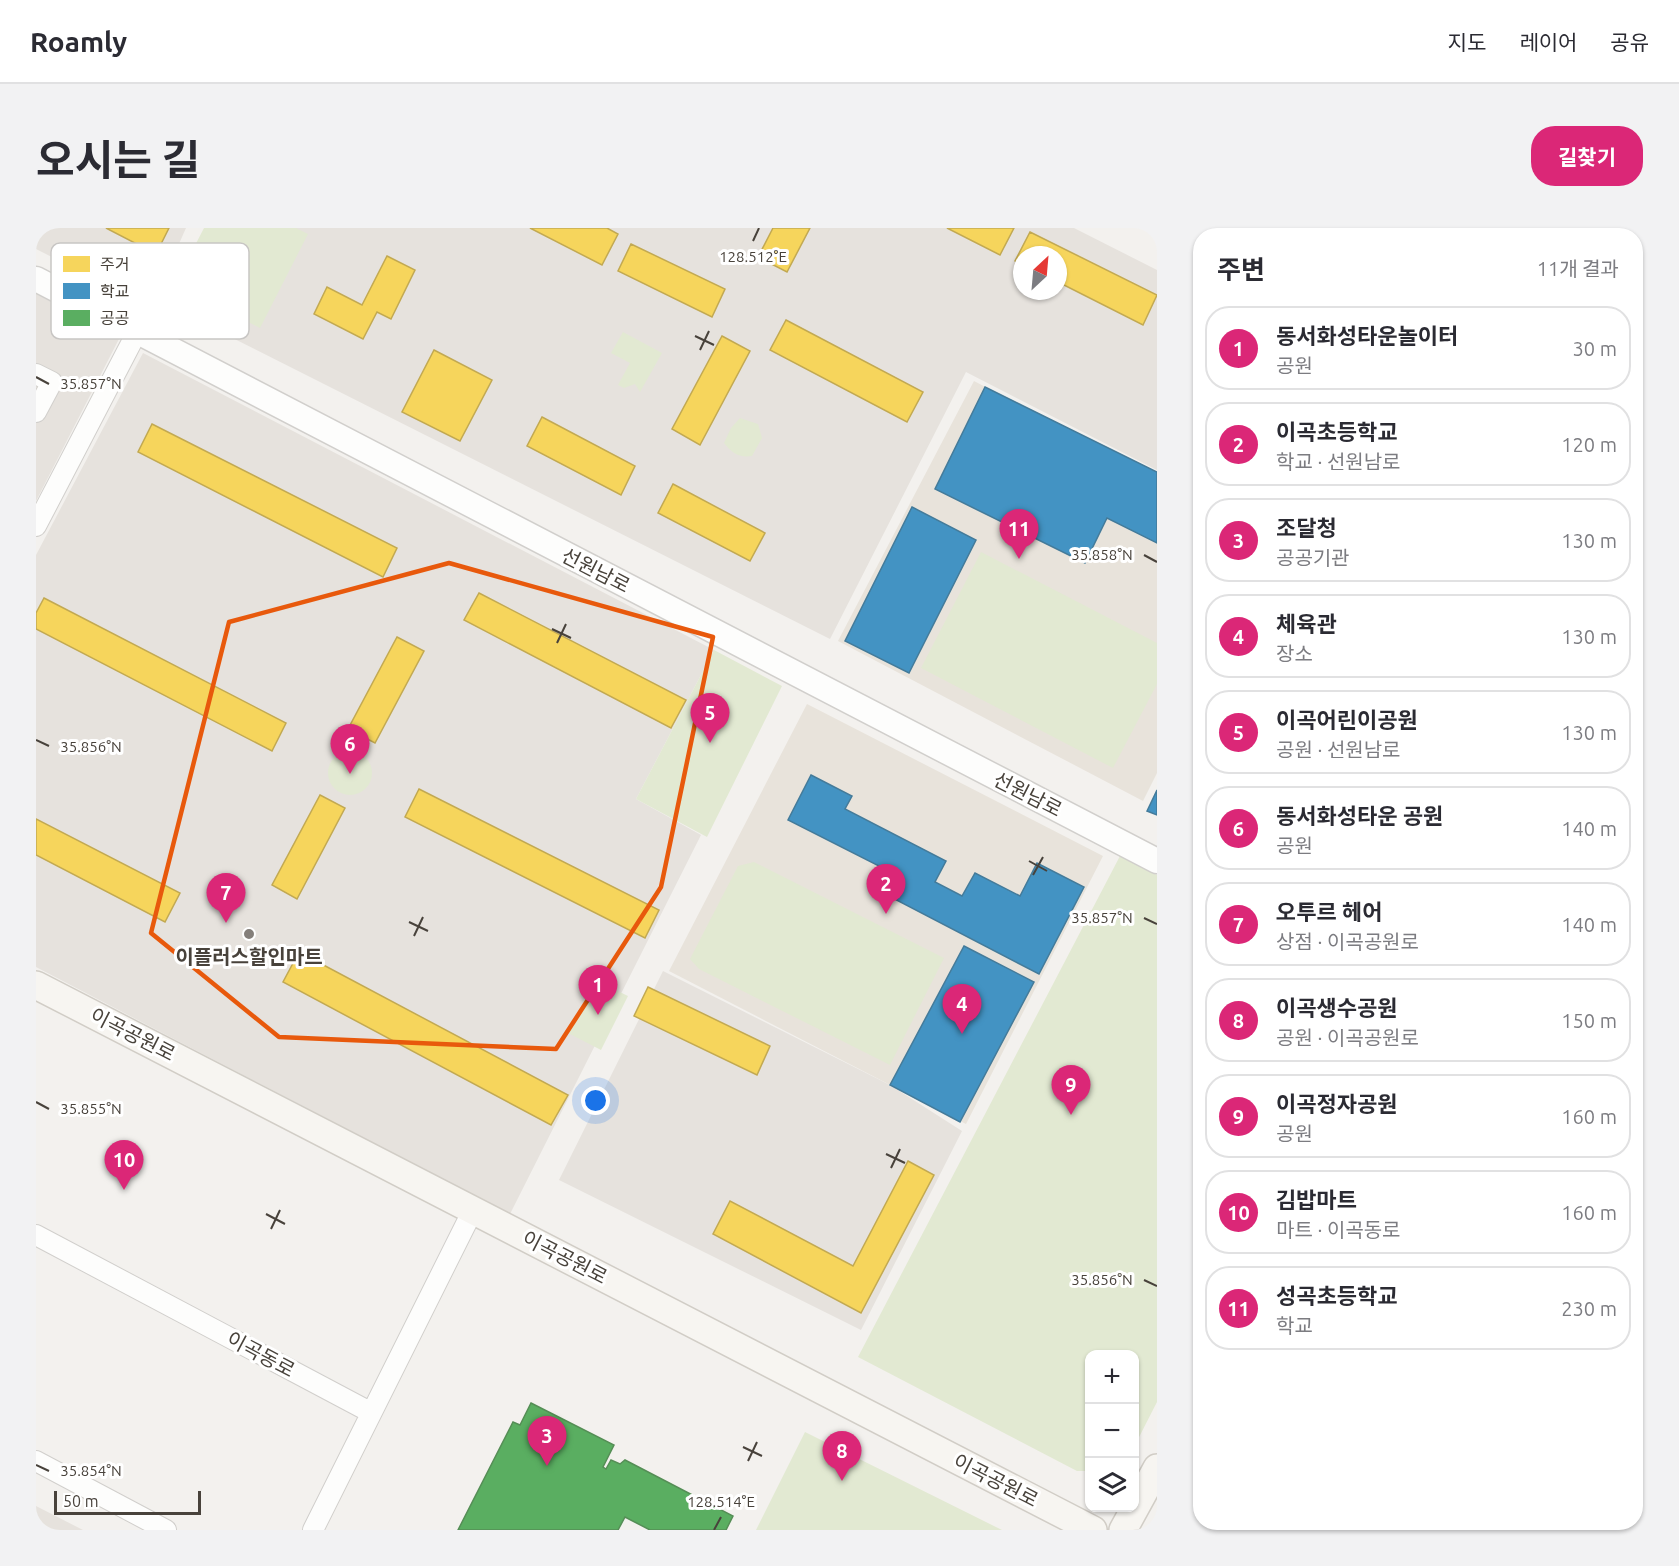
<!DOCTYPE html>
<html lang="ko">
<head>
<meta charset="utf-8">
<style>
	:root { --surface:#fff; --page:#f2f2f3; --text:#2b2b33; --muted:#7c7c81; --line:#e1e1e2; --accent:#db2777 }
	body { margin:0; font-family:Ubuntu,"Noto Sans KR",sans-serif; background:var(--page); color:var(--text) }
	.controls { position:absolute; right:18px; bottom:18px; display:grid; overflow:hidden; border-radius:12px; box-shadow:0 2px 4px #0004 }
	.controls button { width:54px; height:54px; display:grid; place-items:center; padding:0; border:0; border-bottom:2px solid var(--line); background:var(--surface); color:var(--text); font:30px sans-serif }
	.compass { position:absolute; left:977px; top:18px; width:54px; height:54px; border-radius:50%; background:var(--surface); box-shadow:0 2px 4px #0004; rotate:26deg }
	.scale { position:absolute; left:18px; bottom:15px; width:147px; box-sizing:border-box; padding-left:6px; border:3px solid #48423b; border-top:0; font-size:16px; line-height:21px; white-space:nowrap; color:#48423b; -webkit-text-stroke:4px #fff; paint-order:stroke }
	.you { position:absolute; left:560px; top:873px; width:21px; height:21px; margin:-15px; border:4px solid #fff; border-radius:50%; background:#1a73e8; box-shadow:0 0 0 9px #1a73e833 }
	.badge { display:grid; place-items:center; width:39px; height:39px; border-radius:50%; background:var(--accent); color:#fff; font-size:20px; font-weight:700 }
	.pin { position:absolute; translate:-50% -50px; filter:drop-shadow(0 2px 3px #0008) }
	.pin::after { content:''; position:absolute; top:32px; width:21px; height:18px; background:inherit; clip-path:polygon(0 0,100% 0,50% 100%) }
	.list { margin:0; padding:0; list-style:none }
	h2 { display:flex; justify-content:space-between; align-items:center; height:78px; margin:0; padding:0 24px; font-size:26px }
	h2 small { font-size:20px; font-weight:400; color:var(--muted) }
	.list li { display:grid; grid-template-columns:39px 1fr auto; gap:18px; align-items:center; box-sizing:border-box; height:84px; margin:0 12px 12px; padding:0 12px; border:2px solid var(--line); border-radius:24px }
	.list b { display:block; font-size:22px; white-space:nowrap }
	.list p { margin:0; font-size:20px; white-space:nowrap; color:var(--muted) }
	.list em { font-size:20px; font-style:normal; color:var(--muted) }
	.icon { flex:none; width:33px; height:33px; fill:none; stroke:currentColor; stroke-width:2; stroke-linecap:round; stroke-linejoin:round }
	.map { position:relative; flex:none; width:1121px; height:1302px; overflow:hidden; border-radius:24px }
	header { display:flex; align-items:center; gap:36px; box-sizing:border-box; height:84px; padding:0 30px; background:var(--surface); border-bottom:2px solid var(--line) }
	header strong { font-size:28px }
	nav { display:flex; gap:33px; margin-inline-start:auto; font-size:21px }
	.intro { display:flex; align-items:center; justify-content:space-between; box-sizing:border-box; height:144px; padding:0 36px }
	h1 { margin:0; font-size:42px }
	.button { padding:15px 27px; border-radius:24px; background:var(--accent); color:#fff; font-size:21px; font-weight:700 }
	main { display:flex; gap:36px; padding:0 36px }
	aside { flex:1; background:var(--surface); border-radius:24px; box-shadow:0 2px 4px #0004 }
	.map>svg:first-child { display:block }
	.residential { fill:#e6e2dd; fill-rule:evenodd }
	.education { fill:#e8e3db }
	.green { fill:#e2e9d2 }
	.homes { fill:#f6d55c; stroke:#c2a952; stroke-width:1.5 }
	.schools { fill:#4393c3; stroke:#447b9a; stroke-width:1.5 }
	.public { fill:#5aae61; stroke:#558e56; stroke-width:1.5 }
	.lines { fill:none; stroke-linecap:round; stroke-linejoin:round }
	.minor-casing { stroke:#d1cfcc; stroke-width:22 }
	.tertiary-casing { stroke:#d1cfcc; stroke-width:27 }
	.secondary-casing { stroke:#d1cdc6; stroke-width:30 }
	.minor { stroke:#fdfdfc; stroke-width:20 }
	.tertiary { stroke:#fdfdfc; stroke-width:24 }
	.secondary { stroke:#f7f5f1; stroke-width:27 }
	.marked { fill:none; stroke:#e8590c; stroke-width:4.5; stroke-linejoin:round }
	.ticks { fill:none; stroke:#48423b; stroke-width:2 }
	.poi-dot { fill:#847f7a; stroke:#fff; stroke-width:2 }
	.labels { text-anchor:middle; dominant-baseline:central; stroke-width:6; stroke-linejoin:round; paint-order:stroke }
	.street-label { font-size:20px; fill:#48423b; stroke:#fff }
	.poi-label { font-size:20px; font-weight:bold; fill:#48423b; stroke:#fff }
	.key { fill:#fff; stroke:#c8c6c4; stroke-width:1.5 }
	.key-label { font-size:16px; fill:#48423b }
	.ticks-label { font-size:15px; text-anchor:middle; fill:#48423b; stroke:#fff; stroke-width:6; stroke-linejoin:round; paint-order:stroke }
</style>
</head>
<body>
<header>
<strong>Roamly</strong>
<nav><a>지도</a><a>레이어</a><a>공유</a></nav>
</header>
<div class="intro"><h1>오시는 길</h1><a class="button">길찾기</a></div>
<main>
<div class="map">
<svg width="1121" height="1302" viewBox="0 0 1121 1302">
	<rect width="100%" height="100%" fill="#f3f1ee"/>
	<path class="residential" d="M 0,0 L 150,0 L 115,79 L 0,21 Z
		M 177,0 L 1038,0 L 1121,42 L 1121,242 L 930,144 L 794,411 L 137,80 ZM 986,27 L 1022,27 L 1022,63 L 986,63 Z
		M 0,66 L 84,109 L 0,273 Z
		M 107,125 L 678,422 L 600,571 L 665,607 L 474,986 L 0,739 L 0,327 Z
		M 627,743 L 854,857 L 926,903 L 825,1102 L 523,952 Z
		M 0,1278 L 47,1302 L 0,1302 Z"/>
	<path class="education" d="M 938,153 L 1121,249 L 1121,545 L 1107,573 L 802,413 Z
		M 771,476 L 1067,628 L 930,896 L 633,743 Z"/>
	<path class="green" d="M 168,0 L 260,0 L 272,6 L 224,100 L 139,56 Z
		M 587,104 L 626,125 L 604,164 L 599,156 L 588,160 L 582,157 L 594,135 L 575,125 Z
		M 704,190 L 722,196 L 726,210 L 716,228 C 703,230 696,225 688,215 L 695,200 Z
		M 945,324 L 1121,415 L 1121,456 L 1077,540 L 885,440 Z
		M 678,422 L 746,458 L 671,609 L 600,571 Z
		M292 545a22 22 0 1 1 44 0a22 22 0 1 1-44 0Z
		M 1084,628 L 1121,647 L 1121,1174 L 1099,1217 L 1098,1126 L 1054,1126 L 1053,1243 L 1041,1243 L 822,1129 Z
		M 718,634 L 908,730 L 854,837 L 663,741 L 654,731 L 702,638 Z
		M 559,752 L 592,768 L 565,822 L 532,805 Z
		M 769,1204 L 966,1302 L 720,1302 Z"/>
	<path class="homes" d="M 70,0 L 133,0 L 120,26 Z
		M 494,0 L 571,0 L 582,6 L 566,37 Z
		M 737,0 L 774,0 L 751,44 L 722,29 Z
		M 911,0 L 978,0 L 964,27 Z
		M 994,4 L 1121,67 L 1107,97 L 1022,54 L 1022,27 L 986,27 L 986,36 L 979,33 Z
		M 595,16 L 689,61 L 676,89 L 582,43 Z
		M 351,28 L 379,42 L 355,91 L 341,84 L 327,111 L 278,86 L 291,59 L 326,77 Z
		M 750,92 L 887,164 L 871,194 L 734,122 Z
		M 686,108 L 714,123 L 664,217 L 636,201 Z
		M 398,122 L 456,152 L 424,213 L 366,184 Z
		M 506,189 L 599,238 L 585,267 L 491,218 Z
		M 116,196 L 361,320 L 347,349 L 102,224 Z
		M 637,256 L 729,305 L 714,333 L 622,285 Z
		M 443,365 L 650,472 L 635,500 L 428,392 Z
		M 8,370 L 250,495 L 236,523 L 0,401 L 0,385 Z
		M 361,409 L 388,423 L 339,515 L 312,501 Z
		M 383,561 L 623,682 L 609,710 L 369,589 Z
		M 284,567 L 309,580 L 261,671 L 236,657 Z
		M 0,591 L 144,665 L 129,694 L 0,627 Z
		M 263,724 L 532,867 L 515,897 L 247,754 Z
		M 612,759 L 734,818 L 721,847 L 598,788 Z
		M 872,933 L 898,947 L 825,1085 L 677,1006 L 694,973 L 817,1038 Z"/>
	<path class="schools" d="M 949,159 L 1121,244 L 1121,315 L 1071,290 L 1049,335 L 899,261 Z
		M 876,279 L 940,312 L 873,445 L 809,413 Z
		M 775,547 L 816,568 L 809,581 L 910,633 L 899,654 L 926,668 L 939,645 L 984,668 L 1001,635 L 1048,659 L 1003,746 L 845,664 L 855,644 L 752,592 Z
		M 1121,562 L 1121,587 L 1111,583 Z
		M 928,718 L 998,754 L 924,894 L 854,857 Z"/>
	<path class="public" d="M 495,1175 L 578,1217 L 567,1239 L 570,1241 L 575,1232 L 584,1236 L 589,1232 L 697,1288 L 690,1302 L 614,1302 L 589,1289 L 582,1302 L 422,1302 L 477,1194 L 484,1197 Z"/>
	<g class="lines">
		<g class="minor-casing">
			<path id="minor" d="M 0,146 L 16,154 L 0,184
				M 0,298 L 101,104
				M 0,1007 L 334,1184
				M 0,1233 L 130,1302
				M 277,1302 L 437,982"/>
		</g>
		<g class="tertiary-casing">
			<path id="tertiary" d="M 0,51 L 1121,633"/>
		</g>
		<g class="secondary-casing">
			<path id="secondary" d="M 0,757 L 1057,1302
				M 1087,1302 L 1121,1240"/>
		</g>
		<use href="#minor" class="minor"/>
		<use href="#tertiary" class="tertiary"/>
		<use href="#secondary" class="secondary"/>
	</g>
	<path class="marked" d="M 413,335 L 677,409 L 625,659 L 520,821 L 243,809 L 115,705 L 193,394 Z"/>
	<path class="ticks" d="M 717,13 L 723,0M 659,108 L 678,117M 664,122 L 673,103M 0,149 L 13,156M 1108,327 L 1121,334M 516,401 L 535,410M 521,415 L 530,396M 0,512 L 13,518M 993,633 L 1011,643M 997,647 L 1007,629M 1108,690 L 1121,696M 373,694 L 392,703M 378,708 L 387,689M 0,874 L 13,881M 850,926 L 869,935M 855,940 L 864,921M 230,986 L 249,996M 235,1001 L 244,982M 1108,1052 L 1121,1058M 707,1219 L 726,1228M 712,1233 L 721,1214M 0,1237 L 13,1243M 678,1302 L 685,1289"/>
	<circle class="poi-dot" cx="213" cy="706" r="6"/>
	<g class="labels">
		<g class="street-label">
			<text transform="translate(560 342) rotate(27)">선원남로</text>
			<text transform="translate(992 566) rotate(27)">선원남로</text>
			<text transform="translate(97 806) rotate(27)">이곡공원로</text>
			<text transform="translate(529 1029) rotate(27)">이곡공원로</text>
			<text transform="translate(225 1126) rotate(28)">이곡동로</text>
			<text transform="translate(960 1252) rotate(27)">이곡공원로</text>
		</g>
		<g class="poi-label">
			<text x="213" y="728">이플러스할인마트</text>
		</g>
	</g>
	<rect x="15" y="15" width="198" height="96" rx="9" class="key"/>
	<rect x="27" y="28" width="27" height="16" fill="#f6d55c"/>
	<rect x="27" y="55" width="27" height="16" fill="#4393c3"/>
	<rect x="27" y="82" width="27" height="16" fill="#5aae61"/>
	<g class="key-label">
		<text x="64" y="42">주거</text>
		<text x="64" y="69">학교</text>
		<text x="64" y="96">공공</text>
	</g>
	<g class="ticks-label">
		<text x="717" y="34">128.512°E</text>
		<text x="55" y="161">35.857°N</text>
		<text x="1066" y="332">35.858°N</text>
		<text x="55" y="524">35.856°N</text>
		<text x="1066" y="695">35.857°N</text>
		<text x="55" y="886">35.855°N</text>
		<text x="1066" y="1057">35.856°N</text>
		<text x="55" y="1248">35.854°N</text>
		<text x="685" y="1279">128.514°E</text>
	</g>
</svg>
<div class="controls">
<button>+</button>
<button>−</button>
<button><svg class="icon" aria-label="layers" viewBox="0 0 24 24"><path d="M12 4l9 5-9 5-9-5zM3 14l9 5 9-5"/></svg></button>
</div>
<svg class="compass" viewBox="-18 -18 36 36"><path d="M0-13l5 13h-10z" fill="#e53935"/><path d="M0 13l5-13h-10z" fill="#7c7c81"/></svg>
<div class="scale">50 m</div>
<div class="you"></div>
<div class="pin badge" style="left:562px;top:787px">1</div>
<div class="pin badge" style="left:850px;top:686px">2</div>
<div class="pin badge" style="left:511px;top:1238px">3</div>
<div class="pin badge" style="left:926px;top:806px">4</div>
<div class="pin badge" style="left:674px;top:515px">5</div>
<div class="pin badge" style="left:314px;top:546px">6</div>
<div class="pin badge" style="left:190px;top:695px">7</div>
<div class="pin badge" style="left:806px;top:1253px">8</div>
<div class="pin badge" style="left:1035px;top:887px">9</div>
<div class="pin badge" style="left:88px;top:962px">10</div>
<div class="pin badge" style="left:983px;top:331px">11</div>
</div>
<aside>
<h2>주변<small>11개 결과</small></h2>
<ul class="list">
<li><span class="badge">1</span><div><b>동서화성타운놀이터</b><p>공원</p></div><em>30 m</em></li>
<li><span class="badge">2</span><div><b>이곡초등학교</b><p>학교 · 선원남로</p></div><em>120 m</em></li>
<li><span class="badge">3</span><div><b>조달청</b><p>공공기관</p></div><em>130 m</em></li>
<li><span class="badge">4</span><div><b>체육관</b><p>장소</p></div><em>130 m</em></li>
<li><span class="badge">5</span><div><b>이곡어린이공원</b><p>공원 · 선원남로</p></div><em>130 m</em></li>
<li><span class="badge">6</span><div><b>동서화성타운 공원</b><p>공원</p></div><em>140 m</em></li>
<li><span class="badge">7</span><div><b>오투르 헤어</b><p>상점 · 이곡공원로</p></div><em>140 m</em></li>
<li><span class="badge">8</span><div><b>이곡생수공원</b><p>공원 · 이곡공원로</p></div><em>150 m</em></li>
<li><span class="badge">9</span><div><b>이곡정자공원</b><p>공원</p></div><em>160 m</em></li>
<li><span class="badge">10</span><div><b>김밥마트</b><p>마트 · 이곡동로</p></div><em>160 m</em></li>
<li><span class="badge">11</span><div><b>성곡초등학교</b><p>학교</p></div><em>230 m</em></li>
</ul>
</aside>
</main>
</body>
</html>
